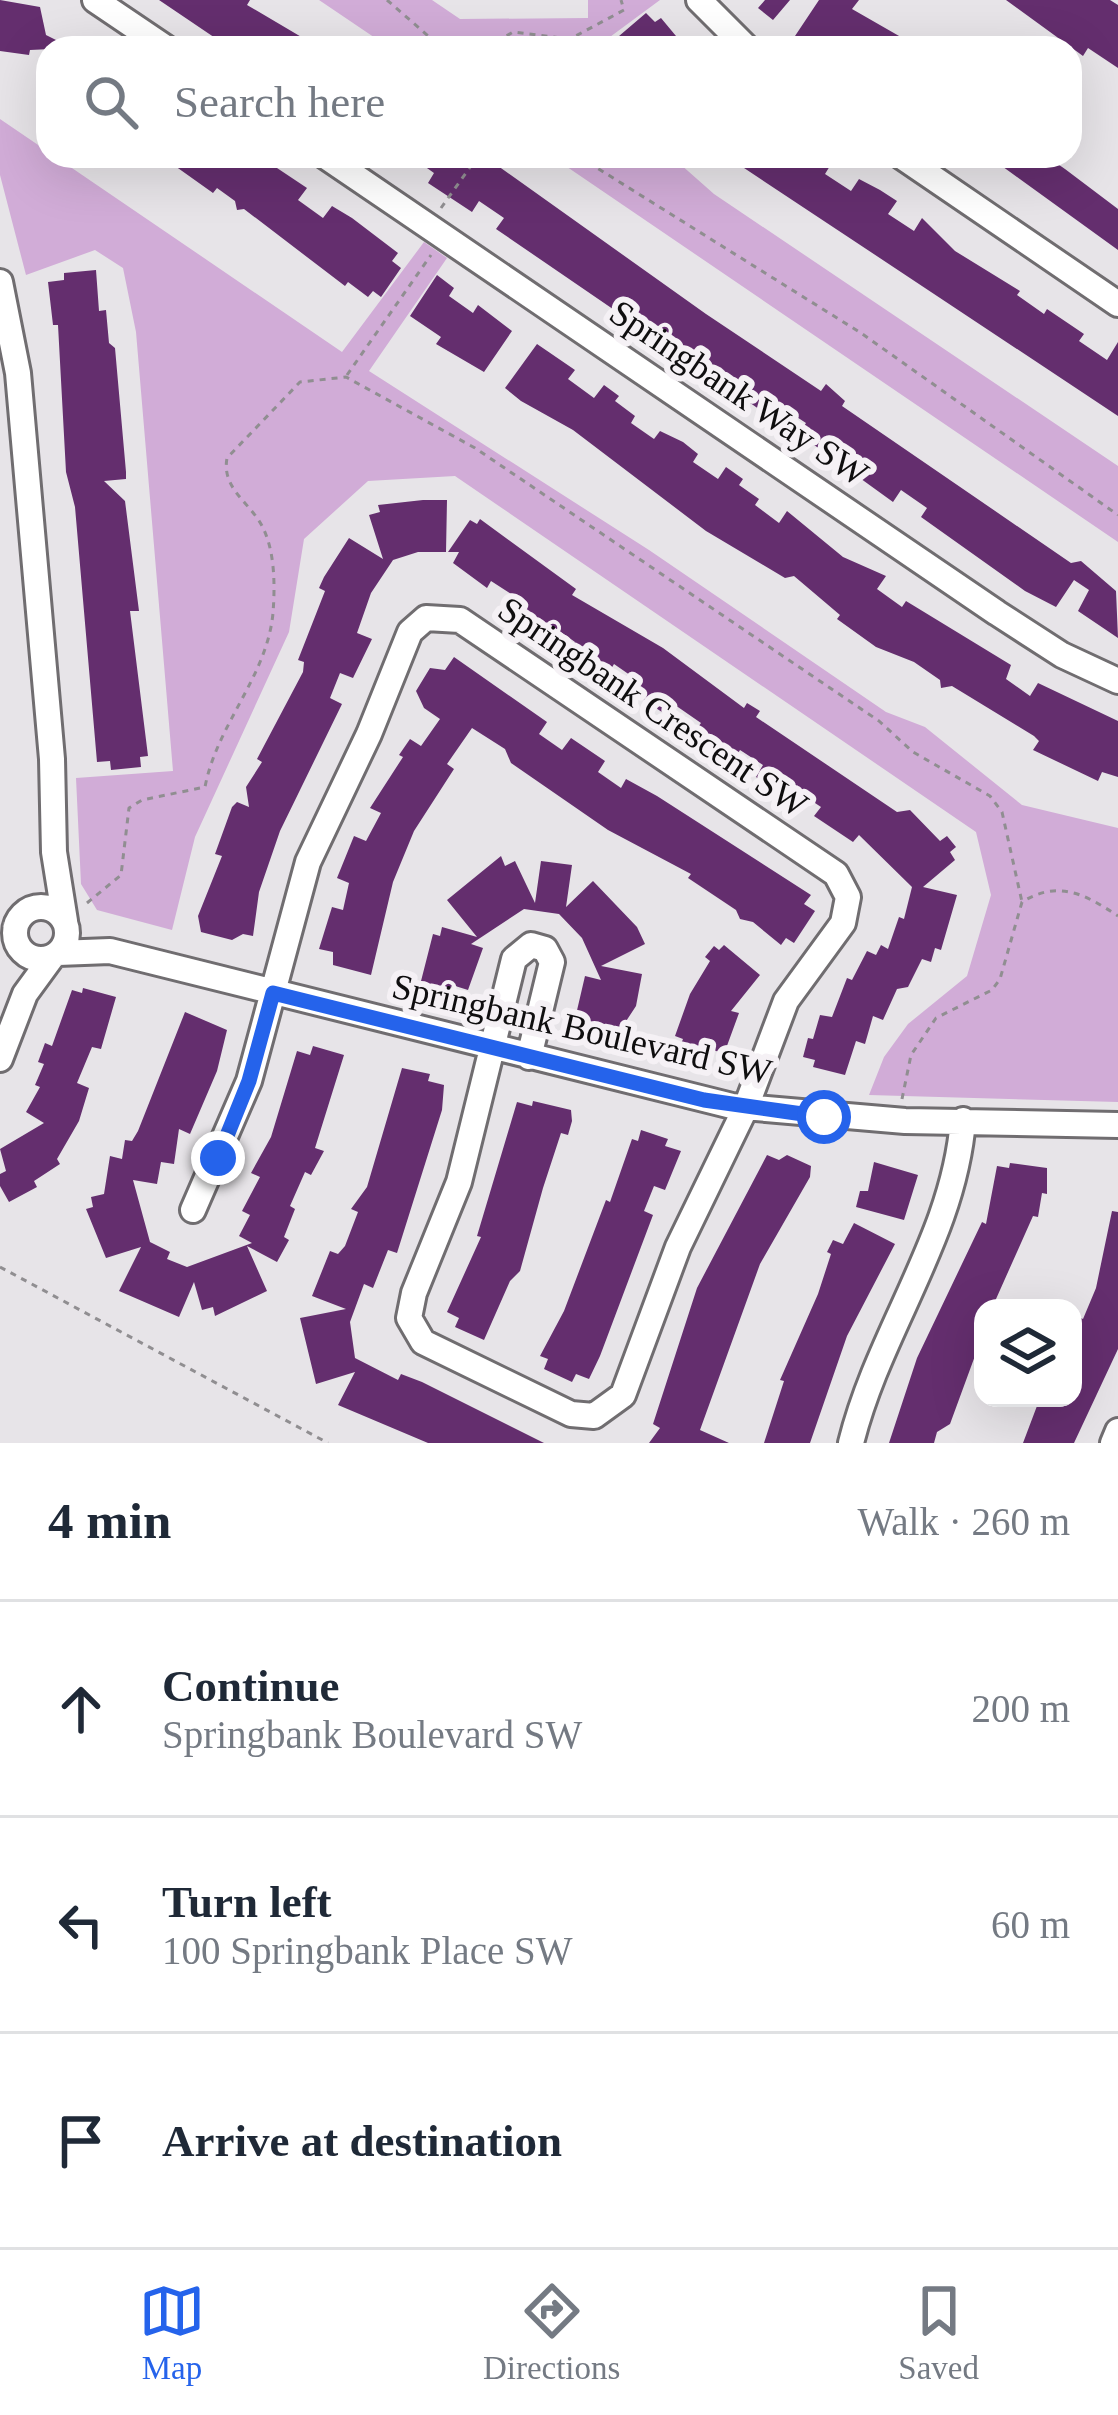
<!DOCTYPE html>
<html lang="en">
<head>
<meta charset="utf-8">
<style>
	:root { --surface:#fff; --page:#f2f2f3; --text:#1f2937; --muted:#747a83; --line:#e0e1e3; --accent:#2563eb }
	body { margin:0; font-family:"Times New Roman",serif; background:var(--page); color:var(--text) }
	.controls { position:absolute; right:36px; bottom:36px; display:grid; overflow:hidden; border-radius:24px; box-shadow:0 12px 48px #0002 }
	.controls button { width:108px; height:108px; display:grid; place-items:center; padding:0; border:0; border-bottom:3px solid var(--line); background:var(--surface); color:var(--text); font:60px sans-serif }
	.stop { position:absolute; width:36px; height:36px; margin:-27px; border:9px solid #2563eb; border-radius:50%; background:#fff }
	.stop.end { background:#2563eb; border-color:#fff; box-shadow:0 3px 12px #0008 }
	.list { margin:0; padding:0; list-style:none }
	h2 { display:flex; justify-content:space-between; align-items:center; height:156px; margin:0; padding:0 48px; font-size:51px }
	h2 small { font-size:39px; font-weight:400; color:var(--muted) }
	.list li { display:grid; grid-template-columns:78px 1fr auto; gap:36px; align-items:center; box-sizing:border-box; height:216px; padding:0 48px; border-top:3px solid var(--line) }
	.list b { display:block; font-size:45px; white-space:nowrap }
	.list p { margin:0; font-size:39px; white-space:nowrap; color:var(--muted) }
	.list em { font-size:39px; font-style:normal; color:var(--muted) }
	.icon { flex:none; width:66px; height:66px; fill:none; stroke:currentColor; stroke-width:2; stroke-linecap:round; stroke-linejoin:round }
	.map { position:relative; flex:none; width:1118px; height:1443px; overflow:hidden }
	.search { position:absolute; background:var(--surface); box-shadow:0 12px 48px #0002; left:36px; right:36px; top:36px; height:132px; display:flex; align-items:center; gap:30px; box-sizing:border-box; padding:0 42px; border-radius:36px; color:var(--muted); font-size:45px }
	.sheet { height:804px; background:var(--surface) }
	nav { display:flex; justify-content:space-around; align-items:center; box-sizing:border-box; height:168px; border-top:3px solid var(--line); background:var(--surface); font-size:33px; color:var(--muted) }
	nav a { display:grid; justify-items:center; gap:6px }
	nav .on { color:var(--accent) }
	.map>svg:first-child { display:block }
	.green { fill:#d1acd7 }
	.building { fill:#642e6e }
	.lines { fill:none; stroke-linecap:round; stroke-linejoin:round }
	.minor-casing { stroke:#706d70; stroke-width:30 }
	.path { stroke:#908e91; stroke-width:3; stroke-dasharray:6 6; stroke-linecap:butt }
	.minor { stroke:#fff; stroke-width:24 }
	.route { stroke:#2563eb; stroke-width:15 }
	.labels { text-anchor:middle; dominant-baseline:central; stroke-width:12; stroke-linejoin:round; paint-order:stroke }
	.street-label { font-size:36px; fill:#0f0e0f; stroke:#f5f1f5 }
</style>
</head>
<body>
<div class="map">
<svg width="1118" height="1443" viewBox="0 0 1118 1443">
	<rect width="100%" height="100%" fill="#e7e4e8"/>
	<path class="green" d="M 319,0 L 432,0 L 460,19 L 588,18 L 588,0 L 660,0 L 595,48 L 390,48 Z
		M 0,119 L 342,352 L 424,242 L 447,258 L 369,371 L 649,550 L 886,712 L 925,727 L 1022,805 L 1118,828 L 1118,1102 L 869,1095 L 884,1057 L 908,1024 L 967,976 L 991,895 L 976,832 L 455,476 L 368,481 L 304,539 L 289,632 L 195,837 L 172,930 L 97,910 L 81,884 L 76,778 L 173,771 L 136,332 L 123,268 L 95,250 L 26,275 L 0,175 Z
		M 551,156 L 671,156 L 714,194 L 1118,466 L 1118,542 Z"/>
	<path class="building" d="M 0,0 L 40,7 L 46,35 L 72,48 L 30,50 L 29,55 L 0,51 Z
		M 159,0 L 250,0 L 247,5 L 320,48 L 230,48 Z
		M 765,0 L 790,0 L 773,20 L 758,8 Z
		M 819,0 L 859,0 L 852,9 L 920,48 L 813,48 L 795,36 Z
		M 1006,0 L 1110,0 L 1118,5 L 1118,68 L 1088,48 L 1083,56 Z
		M 646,13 L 655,22 L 661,18 L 686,48 L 605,48 Z
		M 161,156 L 259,156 L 307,188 L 298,200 L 323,218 L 332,206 L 352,218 L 398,253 L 392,261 L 401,268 L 381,297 L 373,291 L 368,297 L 348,282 L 345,286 L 244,209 L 237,210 L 235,201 L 217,188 L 213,193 Z
		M 410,156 L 484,156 L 706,314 L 821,391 L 826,384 L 845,401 L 842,406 L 1071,563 L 1081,561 L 1116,591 L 1118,638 L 1078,611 L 1089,590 L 1074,580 L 1056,607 L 1025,591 L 921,517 L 927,508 L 901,490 L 893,502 L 799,434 L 806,423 L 783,408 L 775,420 L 496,229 L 504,218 L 479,201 L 472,212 L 428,183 L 434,173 Z
		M 726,156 L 825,156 L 833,161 L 825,174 L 851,191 L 859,179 L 880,190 L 897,201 L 888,214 L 914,231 L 922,218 L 955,251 L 1020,291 L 1017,295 L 1044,314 L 1047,309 L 1084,334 L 1079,341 L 1107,360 L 1118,342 L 1118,416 Z
		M 988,156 L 1046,156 L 1065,169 L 1118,209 L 1118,250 Z
		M 96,270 L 99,311 L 106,310 L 109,343 L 115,348 L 126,472 L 126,479 L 104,481 L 125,501 L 139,611 L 130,611 L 148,756 L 140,757 L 141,767 L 111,770 L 110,761 L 97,762 L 75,507 L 66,472 L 58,325 L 53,325 L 48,282 L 64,280 L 64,273 Z
		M 437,275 L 454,288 L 449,296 L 473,313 L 478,305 L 512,331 L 484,372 L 436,344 L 441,337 L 410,316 Z
		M 537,344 L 575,370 L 568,379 L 594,398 L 604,385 L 619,396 L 615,401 L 635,416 L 631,423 L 654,439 L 660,431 L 683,442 L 698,454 L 693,462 L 718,479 L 726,467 L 743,479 L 739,485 L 759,499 L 755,505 L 779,523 L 787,511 L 843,557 L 886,576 L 877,589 L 902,607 L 906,601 L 1011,665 L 1006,679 L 1030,696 L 1038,683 L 1118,721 L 1118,777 L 1102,772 L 1098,781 L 1033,750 L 1039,741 L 1034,736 L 952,686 L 941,688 L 940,680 L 914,662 L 876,647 L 837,619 L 840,615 L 794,576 L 785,578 L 706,531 L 573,430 L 521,401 L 505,388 Z
		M 423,500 L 447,500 L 446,552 L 418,552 L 393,560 L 371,593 L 357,633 L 372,639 L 353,678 L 340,673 L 330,698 L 342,704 L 280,831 L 259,892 L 253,936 L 243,934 L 232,940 L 201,932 L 198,916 L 222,856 L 215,854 L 232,807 L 237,802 L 249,807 L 246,787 L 262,762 L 257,759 L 303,672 L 304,662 L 298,660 L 325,591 L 319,588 L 324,577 L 349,538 L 383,559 L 369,515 L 380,512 L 378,505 Z
		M 480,519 L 576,589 L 572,595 L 663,648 L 744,708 L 747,703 L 760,711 L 756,717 L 897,812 L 910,810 L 940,841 L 947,836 L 956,847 L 950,852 L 955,860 L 923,887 L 957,895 L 941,950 L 935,948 L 931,962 L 922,959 L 908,987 L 897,989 L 883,1020 L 873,1016 L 865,1044 L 856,1041 L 845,1075 L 813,1067 L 815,1060 L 803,1057 L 808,1038 L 813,1039 L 820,1015 L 832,1017 L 847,978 L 852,980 L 867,951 L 876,955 L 881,945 L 888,949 L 899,917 L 904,919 L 912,887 L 859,835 L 853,842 L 814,816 L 821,807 L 797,791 L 792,799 L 756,777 L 763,765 L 740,750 L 733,761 L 693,734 L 701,723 L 675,705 L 668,716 L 633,693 L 640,682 L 614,664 L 607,676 L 569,650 L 575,642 L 551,625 L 544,636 L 507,611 L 516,597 L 491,581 L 487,588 L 453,563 L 459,552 L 448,552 L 470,520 L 477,524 Z
		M 454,657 L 547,722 L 539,734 L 562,750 L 571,738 L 605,761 L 598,772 L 621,788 L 626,779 L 657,796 L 811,895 L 804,904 L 815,911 L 794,943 L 786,938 L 781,945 L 753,922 L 740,919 L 736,910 L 688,878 L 691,874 L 608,830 L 511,763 L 505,749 L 472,728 L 447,764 L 454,769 L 414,831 L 393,882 L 371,975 L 333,965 L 333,952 L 319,949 L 332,907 L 343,910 L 349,883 L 337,878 L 354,836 L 366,841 L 381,813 L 370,808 L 403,757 L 399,755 L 410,739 L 421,746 L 440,719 L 424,708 L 416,691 L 430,668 L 445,670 Z
		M 501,856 L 505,866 L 515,861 L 535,903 L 541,861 L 572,865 L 566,907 L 593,881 L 637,927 L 645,944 L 601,966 L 642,974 L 636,1006 L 615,1038 L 591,1032 L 593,1024 L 575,1019 L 585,976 L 601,980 L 582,938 L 559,914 L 524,909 L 471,944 L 483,948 L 468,990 L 452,985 L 449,993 L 420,985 L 433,934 L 440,936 L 442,927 L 477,937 L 447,900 Z
		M 724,945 L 760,975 L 731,1011 L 739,1013 L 724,1054 L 711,1049 L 708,1059 L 679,1049 L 683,1039 L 675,1036 L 690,994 L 710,961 L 705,957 L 714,946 L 719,950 Z
		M 83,988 L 116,997 L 101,1049 L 92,1047 L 77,1083 L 89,1088 L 79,1121 L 57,1159 L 60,1164 L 34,1181 L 37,1187 L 9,1202 L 0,1186 L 0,1174 L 6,1171 L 0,1149 L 44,1123 L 26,1112 L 40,1087 L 35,1085 L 44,1064 L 38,1062 L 45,1043 L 52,1046 L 72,990 L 82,993 Z
		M 185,1012 L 227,1030 L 217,1071 L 190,1134 L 179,1129 L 174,1164 L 161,1162 L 157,1184 L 133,1180 L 150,1242 L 170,1252 L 167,1259 L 187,1267 L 252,1243 L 239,1236 L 250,1215 L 242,1211 L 260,1177 L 251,1173 L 271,1137 L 297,1051 L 310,1055 L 313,1046 L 344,1055 L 315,1148 L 324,1151 L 311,1175 L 305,1172 L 290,1206 L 295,1209 L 284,1237 L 289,1240 L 277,1262 L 247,1246 L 267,1291 L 215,1316 L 213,1307 L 202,1310 L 194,1282 L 179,1317 L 119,1291 L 141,1247 L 106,1258 L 86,1209 L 93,1207 L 91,1197 L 104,1194 L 110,1156 L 122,1159 L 125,1140 L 132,1141 L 138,1131 Z
		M 402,1068 L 430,1074 L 428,1081 L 444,1085 L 442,1110 L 397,1253 L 388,1250 L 373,1288 L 364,1284 L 350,1322 L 355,1358 L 398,1380 L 401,1374 L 422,1382 L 544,1443 L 428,1443 L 338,1405 L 355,1372 L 316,1384 L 300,1318 L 346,1309 L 312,1296 L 330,1251 L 338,1254 L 345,1246 L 358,1212 L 351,1209 L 367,1187 Z
		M 533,1101 L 571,1110 L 572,1121 L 568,1135 L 561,1133 L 543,1188 L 520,1271 L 510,1281 L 484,1340 L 455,1327 L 459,1318 L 447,1312 L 481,1237 L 477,1236 L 517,1102 L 532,1106 Z
		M 641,1130 L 668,1139 L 665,1146 L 681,1151 L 665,1190 L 654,1186 L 644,1211 L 653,1215 L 600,1356 L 589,1379 L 576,1374 L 572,1382 L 544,1369 L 548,1359 L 540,1356 L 564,1311 L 606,1200 L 610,1202 L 632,1139 L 638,1141 Z
		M 767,1155 L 779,1160 L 787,1155 L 811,1166 L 810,1177 L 760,1264 L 700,1430 L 729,1443 L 649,1443 L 660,1428 L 653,1424 L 697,1288 Z
		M 874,1162 L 918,1175 L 904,1220 L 856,1207 L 860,1191 L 868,1191 Z
		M 1010,1163 L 1047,1168 L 1047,1194 L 1042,1193 L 1038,1217 L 1033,1216 L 992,1308 L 983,1308 L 983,1334 L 950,1424 L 937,1432 L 934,1443 L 889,1443 L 917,1358 L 982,1222 L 986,1224 L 997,1166 L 1009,1168 Z
		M 1112,1211 L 1118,1212 L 1118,1349 L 1074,1443 L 1023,1443 L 1040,1398 L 1073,1398 L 1073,1314 L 1083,1319 L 1096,1288 Z
		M 854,1223 L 895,1244 L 847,1336 L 810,1443 L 764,1443 L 784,1381 L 780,1380 L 818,1294 L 831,1254 L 827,1252 L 833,1240 L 843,1244 Z"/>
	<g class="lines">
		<g class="minor-casing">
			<path id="minor" d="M 95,0 L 166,48
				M 699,0 L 747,48
				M 325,156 L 997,613 L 1062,655 L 1118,681
				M 901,156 L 1118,304
				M 0,282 L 18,373 L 52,759 L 54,852 L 65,921
				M15 933a26 26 0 1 1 52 0a26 26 0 1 1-52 0Z
				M 58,953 L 110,951 L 732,1106 L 905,1121 L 1118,1125
				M 0,1059 L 25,994 L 52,957
				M 193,1210 L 249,1081 L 308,862 L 369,734 L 410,632 L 426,618 L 460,620 L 836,874 L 848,897 L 843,923 L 786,1001 L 746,1107 L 678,1247 L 623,1395 L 594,1416 L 571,1414 L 423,1342 L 409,1318 L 414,1293 L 459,1182 L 514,959 L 531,945 L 545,949 L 552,962 L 529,1057
				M 851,1443 C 879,1330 954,1237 963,1120
				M 1113,1443 L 1118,1431"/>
		</g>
		<path class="path" d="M 387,0 L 442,48
			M 486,48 L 513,32 L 570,39 L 624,10 L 621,0
			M 578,156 L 861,333 L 1118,515
			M 441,208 L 478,156
			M 347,375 L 431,255
			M 87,903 L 121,875 L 129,808 L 142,800 L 205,787 C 217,724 267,677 273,613 C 275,587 275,554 264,530 C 253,504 221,490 227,458 L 300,382 L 346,377 L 475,448 L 879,721 L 913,752 L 990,796 L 1002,812 L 1022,902
			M 4,927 L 5,922
			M 902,1099 L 911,1055 L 936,1018 L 992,990 L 1000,979 L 1022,902 C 1059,879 1086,895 1118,916
			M 0,1267 L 328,1443"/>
		<use href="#minor" class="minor"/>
	</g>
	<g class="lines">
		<path class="route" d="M 218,1158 L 249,1081 L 273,993 L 704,1100 L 824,1117"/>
	</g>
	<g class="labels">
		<g class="street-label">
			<text transform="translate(739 393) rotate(34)">Springbank Way SW</text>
			<text transform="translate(653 707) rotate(34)">Springbank Crescent SW</text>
			<text transform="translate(582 1029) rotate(13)">Springbank Boulevard SW</text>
		</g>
	</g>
</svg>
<div class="controls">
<button><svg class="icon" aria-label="layers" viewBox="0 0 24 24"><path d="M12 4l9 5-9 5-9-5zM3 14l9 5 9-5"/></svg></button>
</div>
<div class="stop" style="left:824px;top:1117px"></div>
<div class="stop end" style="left:218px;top:1158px"></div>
<div class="search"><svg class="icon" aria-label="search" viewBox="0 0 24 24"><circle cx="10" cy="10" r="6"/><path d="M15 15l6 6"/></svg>Search here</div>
</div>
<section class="sheet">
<h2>4 min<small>Walk · 260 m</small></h2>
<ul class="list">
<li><svg class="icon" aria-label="ahead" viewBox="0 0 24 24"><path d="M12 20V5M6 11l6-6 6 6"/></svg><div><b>Continue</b><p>Springbank Boulevard SW</p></div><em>200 m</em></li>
<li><svg class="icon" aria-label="left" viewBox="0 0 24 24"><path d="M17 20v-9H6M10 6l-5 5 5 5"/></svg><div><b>Turn left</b><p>100 Springbank Place SW</p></div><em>60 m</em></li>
<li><svg class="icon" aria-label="arrive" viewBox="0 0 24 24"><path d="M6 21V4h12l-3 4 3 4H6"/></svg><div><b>Arrive at destination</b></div></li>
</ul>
</section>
<nav>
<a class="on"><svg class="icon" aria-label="map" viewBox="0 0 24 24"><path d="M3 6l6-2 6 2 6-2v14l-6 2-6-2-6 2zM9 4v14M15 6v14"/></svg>Map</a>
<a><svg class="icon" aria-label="directions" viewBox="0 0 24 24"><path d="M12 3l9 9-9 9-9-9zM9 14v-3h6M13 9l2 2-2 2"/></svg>Directions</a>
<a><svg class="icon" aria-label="saved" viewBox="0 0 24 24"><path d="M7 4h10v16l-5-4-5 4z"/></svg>Saved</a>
</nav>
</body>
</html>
